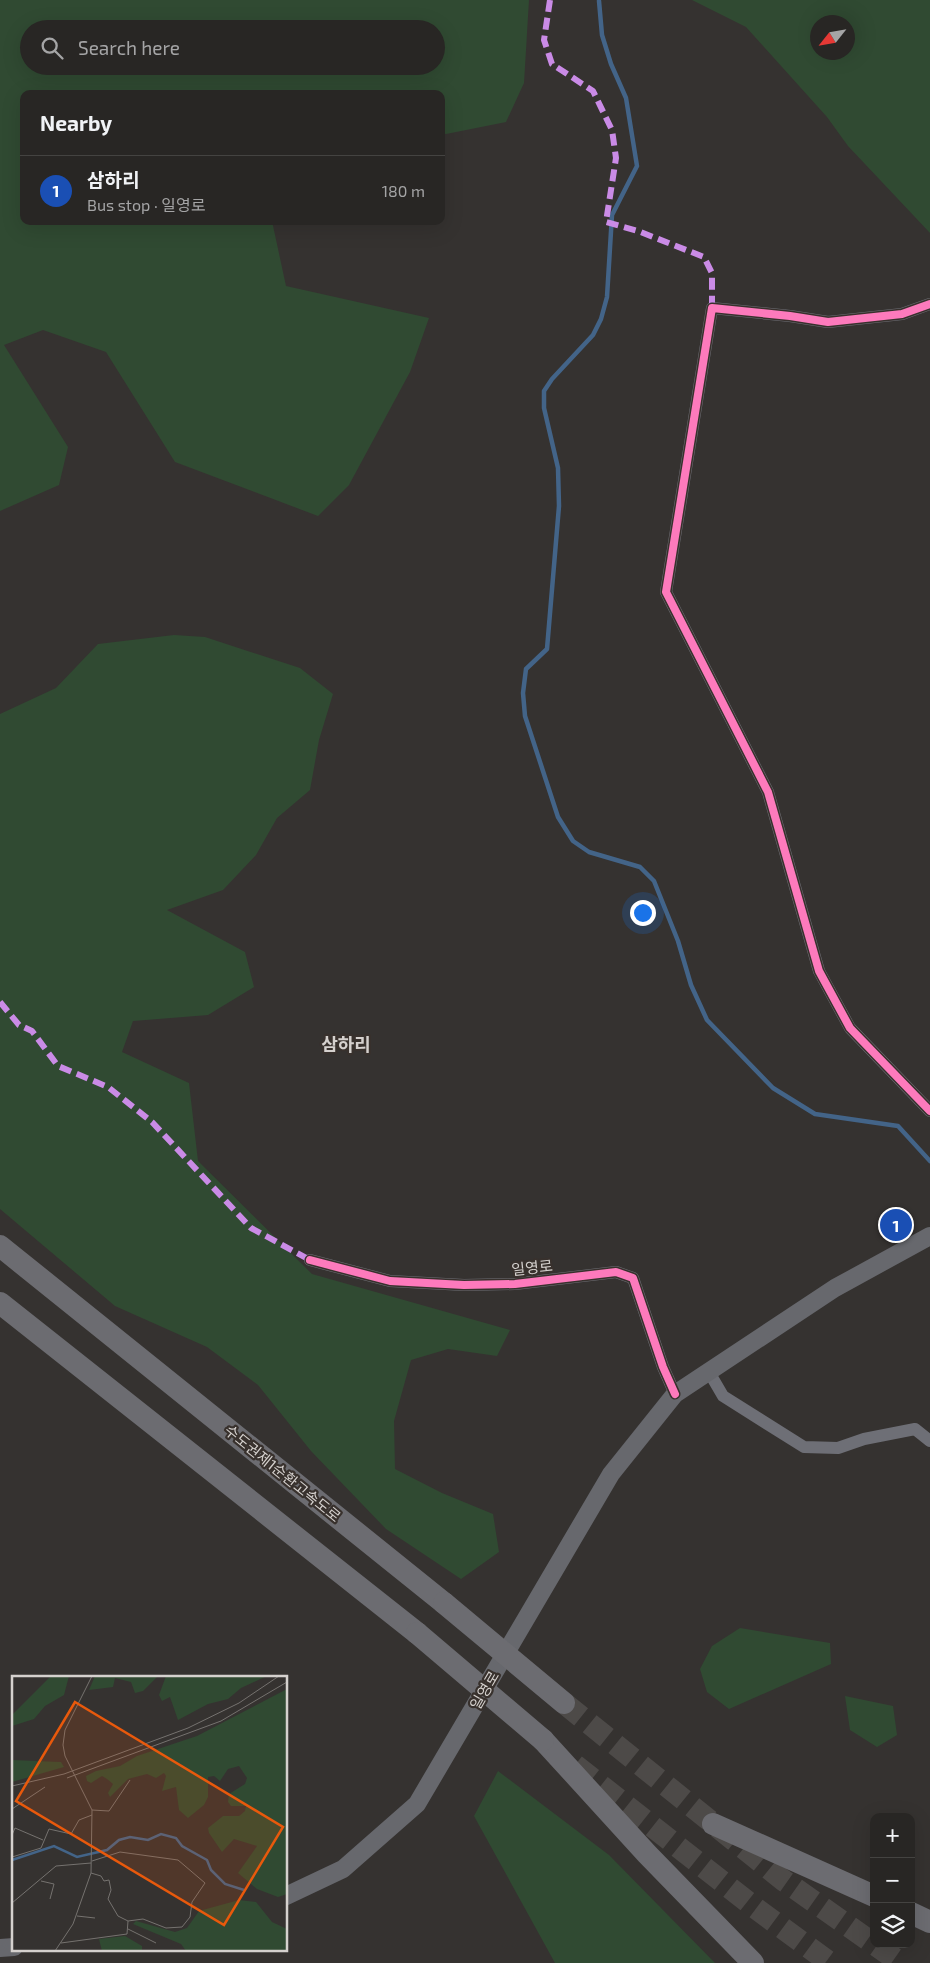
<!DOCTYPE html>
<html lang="en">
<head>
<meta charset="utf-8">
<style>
	:root { --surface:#282624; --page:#343231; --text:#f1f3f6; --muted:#a5a5a6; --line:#444341; --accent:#9d9997 }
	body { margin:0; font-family:"Exo 2","Noto Sans KR",sans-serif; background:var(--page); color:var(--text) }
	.controls { position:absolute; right:15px; bottom:15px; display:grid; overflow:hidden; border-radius:10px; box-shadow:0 5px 20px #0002 }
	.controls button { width:45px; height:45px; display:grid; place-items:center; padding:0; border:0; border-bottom:1px solid var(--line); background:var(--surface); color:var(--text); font:25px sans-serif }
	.compass { position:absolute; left:810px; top:15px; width:45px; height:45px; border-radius:50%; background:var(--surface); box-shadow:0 5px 20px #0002; rotate:239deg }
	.you { position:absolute; left:642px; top:912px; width:18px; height:18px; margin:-12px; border:4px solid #fff; border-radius:50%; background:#1a73e8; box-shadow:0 0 0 8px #1a73e833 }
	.badge { display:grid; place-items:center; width:32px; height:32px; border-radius:50%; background:var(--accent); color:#fff; font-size:16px; font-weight:700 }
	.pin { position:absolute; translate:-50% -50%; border:2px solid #fff; box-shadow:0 1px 5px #0006 }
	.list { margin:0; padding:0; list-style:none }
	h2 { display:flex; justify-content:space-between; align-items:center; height:65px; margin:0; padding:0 20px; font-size:21px }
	h2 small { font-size:16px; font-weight:400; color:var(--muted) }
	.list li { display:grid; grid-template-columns:32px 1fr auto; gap:15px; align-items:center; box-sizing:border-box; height:70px; padding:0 20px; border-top:1px solid var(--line) }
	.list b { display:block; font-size:19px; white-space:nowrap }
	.list p { margin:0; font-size:16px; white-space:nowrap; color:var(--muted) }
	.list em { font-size:16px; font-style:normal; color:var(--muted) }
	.icon { flex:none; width:28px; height:28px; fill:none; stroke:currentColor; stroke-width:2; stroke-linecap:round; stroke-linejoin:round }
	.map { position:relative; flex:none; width:930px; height:1963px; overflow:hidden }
	.search { position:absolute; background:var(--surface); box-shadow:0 5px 20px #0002; left:20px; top:20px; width:425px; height:55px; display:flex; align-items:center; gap:12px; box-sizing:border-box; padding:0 18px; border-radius:28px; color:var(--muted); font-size:19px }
	.panel { position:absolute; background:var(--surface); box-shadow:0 5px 20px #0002; left:20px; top:90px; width:425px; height:135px; border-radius:10px }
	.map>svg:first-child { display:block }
	.green { fill:#304a32; fill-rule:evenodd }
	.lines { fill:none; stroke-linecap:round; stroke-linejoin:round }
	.stream { stroke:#436488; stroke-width:4.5 }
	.highway-tunnel { stroke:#4d4a48; stroke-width:22; stroke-dasharray:22 11; stroke-linecap:butt }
	.street { stroke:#6e6f76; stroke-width:12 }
	.secondary { stroke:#67686d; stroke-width:18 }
	.highway { stroke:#6c6c71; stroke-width:22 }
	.highway-bridge { stroke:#6c6c71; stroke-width:22 }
	.quiet { stroke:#ca8be6; stroke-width:6; stroke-dasharray:12 6; stroke-linecap:butt }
	.cycleway-casing { stroke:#38312d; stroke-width:11 }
	.cycleway { stroke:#fd7abc; stroke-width:8 }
	.labels { text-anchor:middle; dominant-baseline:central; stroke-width:4.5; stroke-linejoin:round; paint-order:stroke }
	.street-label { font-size:15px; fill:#d5d1ce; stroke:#38312d }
	.quarter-label { font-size:18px; font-weight:bold; fill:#d5d1ce; stroke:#38312d }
	.inset-river { fill:none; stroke:#436488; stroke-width:2.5 }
	.inset-road { fill:none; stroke:#75726f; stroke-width:1 }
	.view { fill:#e8590c; fill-opacity:0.15; stroke:#e8590c; stroke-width:2.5 }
	.inset-edge { fill:none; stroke:#d5d1ce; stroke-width:2.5 }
</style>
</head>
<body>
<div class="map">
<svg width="930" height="1963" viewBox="0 0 930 1963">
	<rect width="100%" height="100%" fill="#353230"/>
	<path class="green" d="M 0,0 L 529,0 L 524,83 L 506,122 L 446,134 L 441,133 L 441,94 L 24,94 L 24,221 L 272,221 L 286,286 L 429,318 L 410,372 L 349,485 L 318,516 L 175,462 L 106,352 L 43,330 L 4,345 L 68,447 L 59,485 L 0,511 ZM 29,29 L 436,29 L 436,66 L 29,66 Z
		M 692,0 L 930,0 L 930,233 L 848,146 L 827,117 L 746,27 ZM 818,22 L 848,22 L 848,52 L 818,52 Z
		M 174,635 L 205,637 L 300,668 L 333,694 L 319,740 L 310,790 L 277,818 L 256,855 L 223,890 L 167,910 L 245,952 L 254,987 L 208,1015 L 133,1021 L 122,1052 L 189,1083 L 198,1161 L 312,1274 L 510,1330 L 497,1356 L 448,1349 L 411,1360 L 394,1421 L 395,1469 L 442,1493 L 493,1514 L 499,1552 L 461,1579 L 386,1529 L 311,1451 L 258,1385 L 207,1347 L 115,1306 L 0,1209 L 0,714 L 56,688 L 98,644 Z
		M 740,1628 L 830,1643 L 831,1664 L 729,1709 L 707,1692 L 700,1669 L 712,1646 Z
		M 845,1696 L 893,1706 L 897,1735 L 877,1747 L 850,1730 Z
		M 498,1771 L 609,1855 L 715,1963 L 555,1963 L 474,1816 Z"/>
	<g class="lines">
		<path class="stream" d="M 599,1 L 602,35 L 611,64 L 626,98 L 637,166 L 612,215 L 607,297 L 601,319 L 593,335 L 552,379 L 544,391 L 544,408 L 558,468 L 559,506 L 547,649 L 526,669 L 523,693 L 525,716 L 558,817 L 573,841 L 589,852 L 640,867 L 654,881 L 678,941 L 691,985 L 707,1020 L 773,1088 L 815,1114 L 898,1126 L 930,1161"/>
		<path class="highway-tunnel" d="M 564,1703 L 783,1880 L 901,1963
			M 575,1765 L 754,1907 L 830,1963"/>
		<path class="street" d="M 930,304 L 902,314 L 828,322 L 790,316 L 712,308 L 666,592 L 768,792 L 819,971 L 850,1028 L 930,1111
			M 310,1260 L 390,1281 L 464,1285 L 515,1284 L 616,1272 L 633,1278 L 663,1367 L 675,1394
			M 709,1372 L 723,1396 L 804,1447 L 838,1448 L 864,1439 L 915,1429 L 930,1441"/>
		<path class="secondary" d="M 286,1896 L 343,1869 L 417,1804 L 611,1474 L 675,1394 L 835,1288 L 930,1236
			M 0,1948 L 14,1947"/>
		<path class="highway" d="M 0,1246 L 444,1603
			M 0,1303 L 417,1633
			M 543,1740 L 647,1854 L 753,1963
			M 713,1824 L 874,1896
			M 911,1913 L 930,1922"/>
		<path class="highway-bridge" d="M 444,1603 L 564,1703
			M 417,1633 L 543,1740"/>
		<path class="quiet" d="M 550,0 L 544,40 L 552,64 L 593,91 L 612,130 L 616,158 L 606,222 L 638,231 L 704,257 L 712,273 L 712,308
			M 0,1002 L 19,1025 L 32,1031 L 58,1066 L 108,1087 L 152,1122 L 251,1228 L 310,1260"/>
		<g class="cycleway-casing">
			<path id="cycleway" d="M 930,304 L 902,314 L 828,322 L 790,316 L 712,308 L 666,592 L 768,792 L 819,971 L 850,1028 L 930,1111
				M 310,1260 L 390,1281 L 464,1285 L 515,1284 L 616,1272 L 633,1278 L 663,1367 L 675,1394"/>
		</g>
		<use href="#cycleway" class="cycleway"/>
	</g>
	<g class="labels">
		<g class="street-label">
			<text transform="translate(532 1267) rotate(-6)">일영로</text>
			<text transform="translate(283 1473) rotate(39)">수도권제1순환고속도로</text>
			<text transform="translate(484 1690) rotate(-60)">일영로</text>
		</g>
		<g class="quarter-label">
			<text x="346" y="1044">삼하리</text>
		</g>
	</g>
	<g transform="translate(12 1676)">
		<rect width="275" height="275" fill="#353230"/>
		<path d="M 39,0 L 57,0 L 52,19 L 33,30 L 22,43 L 0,50 L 0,39 ZM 83,0 L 146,0 L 131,15 L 123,17 L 119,6 L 103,2 L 101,11 L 77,14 ZM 154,0 L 255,0 L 229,12 L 216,23 L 196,28 L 166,44 L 158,21 L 150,25 L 147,19 ZM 275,13 L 275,218 L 266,221 L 245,213 L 226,197 L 245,170 L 222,163 L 210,176 L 197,157 L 196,152 L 211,140 L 227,140 L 233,135 L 234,130 L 219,130 L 216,126 L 217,118 L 233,108 L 235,102 L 227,90 L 216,93 L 208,105 L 202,100 L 196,101 L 196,121 L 192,129 L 176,142 L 167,134 L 164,111 L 150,115 L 154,100 L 152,97 L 144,102 L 135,98 L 116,103 L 98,121 L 96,117 L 101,108 L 95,103 L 90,100 L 79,107 L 75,105 L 74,100 L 84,95 L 108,90 L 125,80 L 185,60 ZM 0,84 L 49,86 L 52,91 L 0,106 ZM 227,224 L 244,226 L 260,246 L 275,253 L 275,275 L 174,275 L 169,268 L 121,248 L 124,245 L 163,256 L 175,252 L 187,235 ZM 113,260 L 130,270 L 130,275 L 90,275 L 87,263 Z" fill="#304a32"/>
		<path class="inset-river" d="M 0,184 L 42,170 L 65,181 L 95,174 L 107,164 L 118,161 L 136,164 L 149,158 L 164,162 L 170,170 L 195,184 L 199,194 L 213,208 L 232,214"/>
		<path class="inset-road" d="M 55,102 L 209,45 L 275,6M 0,110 L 52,98 L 176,52 L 227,27 L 267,0M 0,133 L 33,111M 80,134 L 97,135 L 118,104M 0,159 L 3,152 L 31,164M 0,181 L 29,172 L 37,153 L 59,158 L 67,144 L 80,139M 80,185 L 108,176 L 166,184 L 193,207 L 180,226 L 178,241 L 170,251 L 154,252 L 131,243 L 116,245M 29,205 L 42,208 L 38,223M 0,227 L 44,190 L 79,187M 65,240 L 83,242M 116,253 L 144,267M 49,267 L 115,258 L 116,245 L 106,240 L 96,223 L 99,214 L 97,204 L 92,205 L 89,200 L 79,197M 43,275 L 61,248 L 79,197 L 80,134 L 53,80 L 51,69 L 53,54 L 80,0"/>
		<path class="view" d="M 63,26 L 271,151 L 212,249 L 4,125 Z"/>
		<rect width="275" height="275" class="inset-edge"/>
	</g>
</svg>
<div class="controls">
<button>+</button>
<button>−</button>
<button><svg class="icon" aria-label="layers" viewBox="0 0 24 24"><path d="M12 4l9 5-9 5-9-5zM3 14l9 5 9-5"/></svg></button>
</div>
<svg class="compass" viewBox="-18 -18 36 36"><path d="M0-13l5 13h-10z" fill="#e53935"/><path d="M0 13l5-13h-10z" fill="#a5a5a6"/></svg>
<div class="you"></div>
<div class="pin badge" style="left:896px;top:1225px;background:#1a4fb4">1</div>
<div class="search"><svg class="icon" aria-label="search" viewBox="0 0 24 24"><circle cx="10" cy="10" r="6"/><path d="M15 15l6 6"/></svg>Search here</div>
<section class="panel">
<h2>Nearby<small></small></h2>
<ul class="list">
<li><span class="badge" style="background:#1a4fb4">1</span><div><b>삼하리</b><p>Bus stop · 일영로</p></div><em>180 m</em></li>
</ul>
</section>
</div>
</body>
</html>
